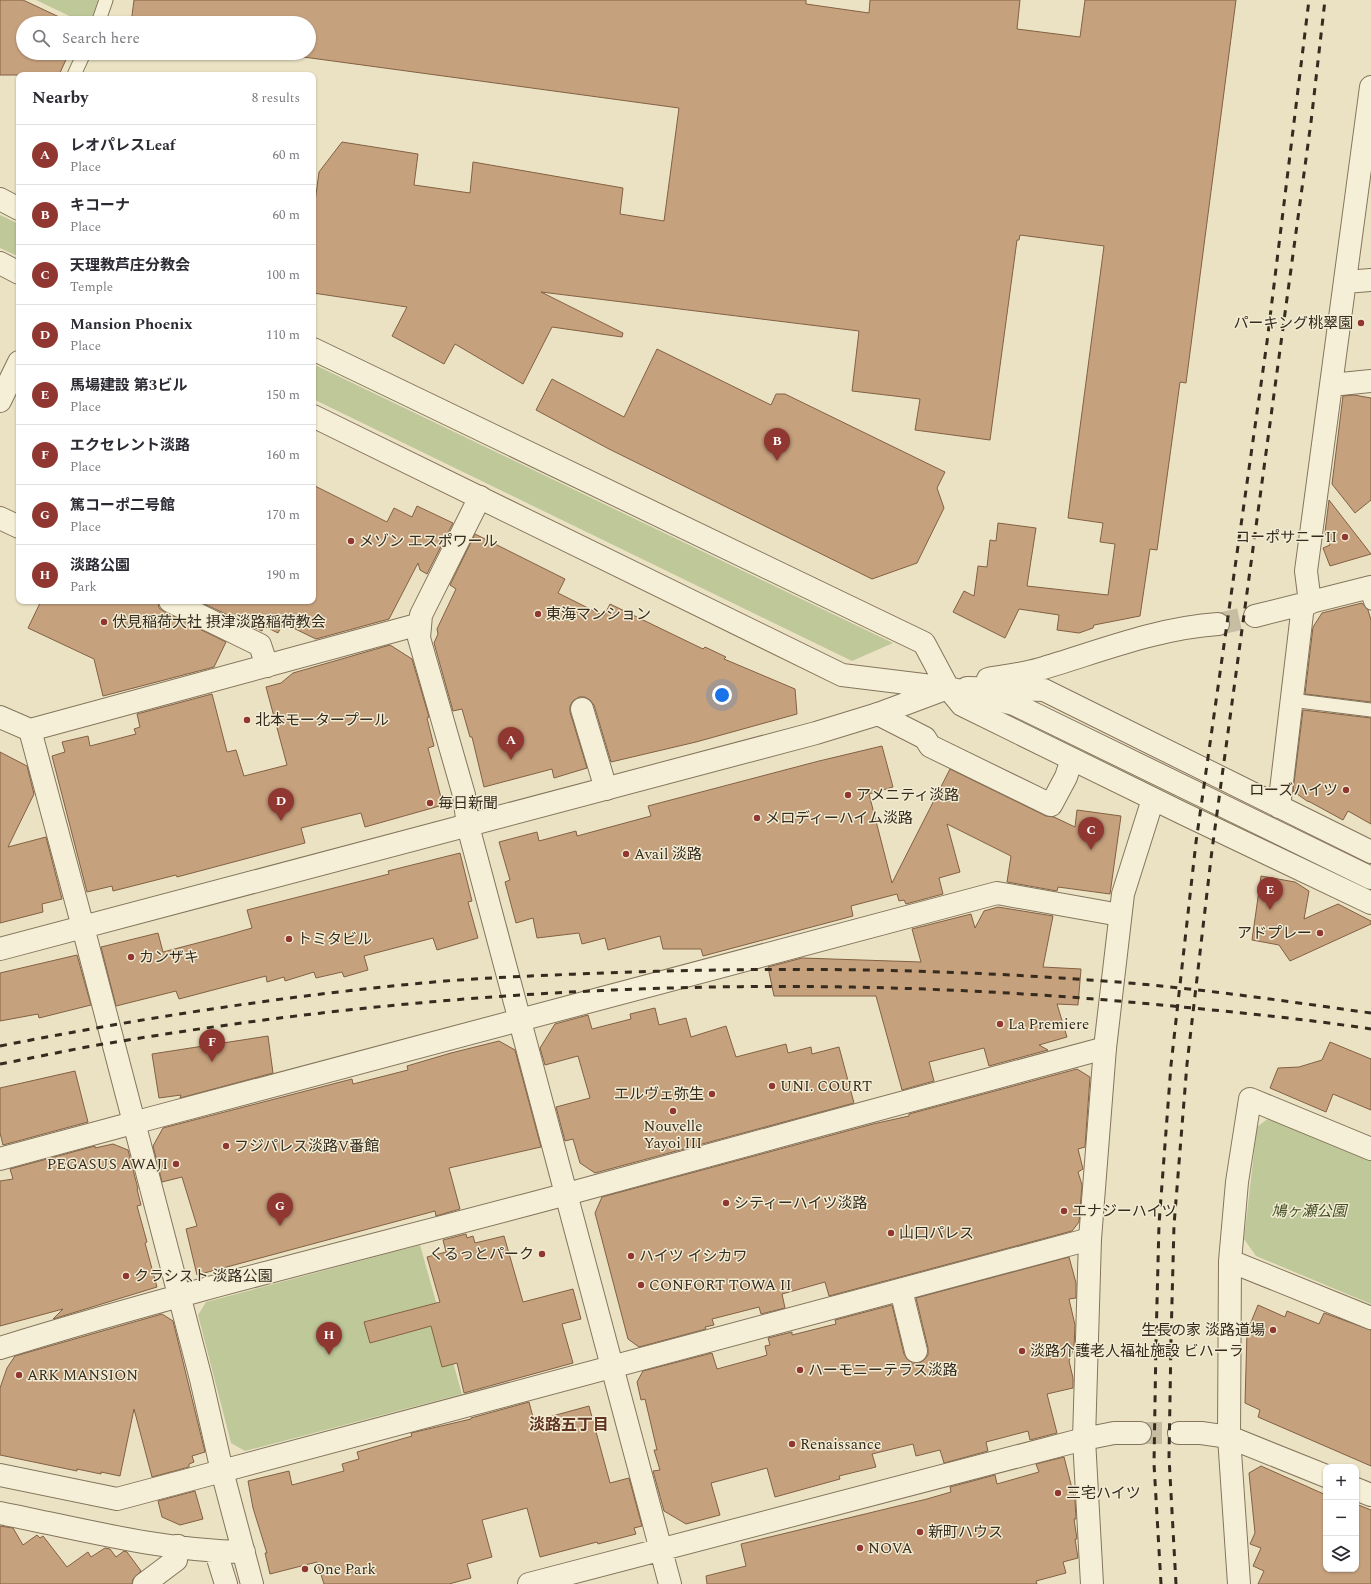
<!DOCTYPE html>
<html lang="en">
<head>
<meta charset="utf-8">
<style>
	:root { --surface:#fff; --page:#f7f7f7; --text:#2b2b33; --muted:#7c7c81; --line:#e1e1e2; --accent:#8f3730 }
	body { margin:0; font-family:Spectral,"Noto Sans JP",serif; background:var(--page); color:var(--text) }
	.controls { position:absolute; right:12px; bottom:12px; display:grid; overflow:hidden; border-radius:8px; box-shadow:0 1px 3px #0004 }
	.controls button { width:36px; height:36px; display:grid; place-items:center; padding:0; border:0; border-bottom:1px solid var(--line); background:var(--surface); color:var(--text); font:20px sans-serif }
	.you { position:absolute; left:722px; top:695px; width:14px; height:14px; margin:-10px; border:3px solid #fff; border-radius:50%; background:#1a73e8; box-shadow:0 0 0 6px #1a73e833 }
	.badge { display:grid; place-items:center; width:26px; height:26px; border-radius:50%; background:var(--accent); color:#fff; font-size:13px; font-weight:700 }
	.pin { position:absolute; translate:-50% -33px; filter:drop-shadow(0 1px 2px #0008) }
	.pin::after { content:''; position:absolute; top:21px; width:14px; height:12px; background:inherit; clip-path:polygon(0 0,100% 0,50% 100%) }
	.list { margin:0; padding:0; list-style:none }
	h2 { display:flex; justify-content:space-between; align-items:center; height:52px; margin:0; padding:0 16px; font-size:17px }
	h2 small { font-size:13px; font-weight:400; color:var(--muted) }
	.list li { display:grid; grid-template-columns:26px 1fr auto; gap:12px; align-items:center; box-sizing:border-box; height:60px; padding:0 16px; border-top:1px solid var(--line) }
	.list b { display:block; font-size:15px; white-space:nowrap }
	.list p { margin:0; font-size:13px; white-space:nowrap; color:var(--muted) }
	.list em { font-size:13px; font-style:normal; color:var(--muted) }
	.icon { flex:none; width:22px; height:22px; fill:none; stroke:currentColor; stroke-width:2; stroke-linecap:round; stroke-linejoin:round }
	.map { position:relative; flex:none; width:1371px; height:1584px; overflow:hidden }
	.search { position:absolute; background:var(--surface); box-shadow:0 1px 3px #0004; left:16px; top:16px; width:300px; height:44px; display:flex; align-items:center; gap:10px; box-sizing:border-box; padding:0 14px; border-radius:22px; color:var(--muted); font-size:15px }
	.panel { position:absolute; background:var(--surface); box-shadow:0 1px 3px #0004; left:16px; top:72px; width:300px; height:532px; border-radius:8px }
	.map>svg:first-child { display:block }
	.green { fill:#bfc899 }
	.building { fill:#c6a17d; stroke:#826143 }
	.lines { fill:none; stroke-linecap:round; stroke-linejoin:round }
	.minor-tunnel { stroke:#c7bda3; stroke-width:22; stroke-dasharray:22 11; stroke-linecap:butt }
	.service-casing { stroke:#84755c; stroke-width:15 }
	.minor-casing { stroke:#84755c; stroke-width:24 }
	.tertiary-casing { stroke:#84755c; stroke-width:24 }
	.service { stroke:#f6efd7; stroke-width:13 }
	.minor { stroke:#f6efd7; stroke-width:22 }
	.tertiary { stroke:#f6efd7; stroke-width:22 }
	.rail { stroke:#352b1f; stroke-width:3; stroke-dasharray:7 7; stroke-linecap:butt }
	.poi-dot { fill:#8f3730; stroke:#f3ecd3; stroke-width:1.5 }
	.labels { text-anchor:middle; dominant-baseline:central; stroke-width:3; stroke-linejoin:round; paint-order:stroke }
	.poi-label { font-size:15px; fill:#352b1f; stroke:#f3ecd3; text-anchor:start }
	.park-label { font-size:15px; font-style:italic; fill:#425027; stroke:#f3ecd3 }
	.neighbourhood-label { font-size:16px; font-weight:bold; fill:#5f3321; stroke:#f3ecd3 }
</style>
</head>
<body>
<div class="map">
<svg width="1371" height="1584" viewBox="0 0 1371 1584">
	<rect width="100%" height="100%" fill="#ebe2c4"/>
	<path class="green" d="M 36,0 L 98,0 L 90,23 L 84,23 Z
		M 0,215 L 19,224 L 19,255 L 15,255 L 0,248 Z
		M 313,364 L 893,643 L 852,661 L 313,399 Z
		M 1270,1117 L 1371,1160 L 1371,1304 L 1256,1256 L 1244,1239 L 1257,1127 Z
		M 420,1245 L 462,1394 L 245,1451 L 231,1443 L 198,1315 L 206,1302 Z"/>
	<path class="building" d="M 0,0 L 23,0 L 72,23 L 23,23 L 23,53 L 69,53 L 59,75 L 0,75 Z
		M 134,0 L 806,0 L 806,4 L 869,13 L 870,0 L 1020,0 L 1017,29 L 1080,37 L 1085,0 L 1236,0 L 1186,383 L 1180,382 L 1157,550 L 1150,549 L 1140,616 L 1094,625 L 1093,628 L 1079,633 L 1057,630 L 1059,615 L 1019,609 L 1005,638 L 953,612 L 964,591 L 974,596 L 978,566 L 987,567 L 990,540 L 996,541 L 998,523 L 1036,528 L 1027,586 L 1108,595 L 1115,544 L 1100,542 L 1103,523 L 1068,518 L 1104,246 L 1020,235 L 1019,240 L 1017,240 L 990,440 L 915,430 L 920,399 L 852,391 L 859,331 L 541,292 L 623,333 L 622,337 L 552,327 L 523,384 L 455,344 L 444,364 L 392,336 L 407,307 L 313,293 L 313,217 L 319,172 L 342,142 L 418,154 L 414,185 L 470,193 L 473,162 L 623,188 L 620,214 L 664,221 L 679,108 L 274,53 L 309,53 L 309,23 L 131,23 Z
		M 657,349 L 771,405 L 776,394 L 785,394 L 945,472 L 937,488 L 944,508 L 917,563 L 872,579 L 609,449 L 536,410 L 552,379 L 624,417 Z
		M 1354,395 L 1371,398 L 1371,500 L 1355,513 L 1332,484 L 1343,396 Z
		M 313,485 L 387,522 L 394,508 L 412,517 L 417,506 L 453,523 L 427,574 L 420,570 L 418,563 L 389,619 L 316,639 L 283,623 L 278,633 L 264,626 L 262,631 L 198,601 L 313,601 Z
		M 1329,500 L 1371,554 L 1330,566 L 1323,548 L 1330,545 L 1325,532 Z
		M 475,534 L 565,579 L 558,593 L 604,616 L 610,604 L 703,649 L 705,647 L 726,657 L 724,659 L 795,689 L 797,714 L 696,742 L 611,762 L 594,705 L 590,700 L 585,697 L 579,697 L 573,701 L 570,706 L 570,712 L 587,768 L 554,778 L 552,769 L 484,787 L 472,737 L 470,737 L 462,709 L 453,711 L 434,643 L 438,634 L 437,629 L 456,589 L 450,585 Z
		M 41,601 L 158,601 L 159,608 L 165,612 L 226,642 L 214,667 L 103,696 L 94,659 L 28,628 Z
		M 1362,603 L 1368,610 L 1371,620 L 1371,702 L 1305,694 L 1313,627 L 1322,613 Z
		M 390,645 L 412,659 L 429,717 L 427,718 L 434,746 L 428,748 L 443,805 L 365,827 L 361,813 L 301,828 L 305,843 L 177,877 L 176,875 L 113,891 L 112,886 L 87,892 L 52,756 L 65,752 L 62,742 L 88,736 L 90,746 L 136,734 L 134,729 L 140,727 L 137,714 L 212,694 L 227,752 L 236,750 L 244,776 L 287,765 L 266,687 L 281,683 L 293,673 Z
		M 1303,710 L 1371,718 L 1371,824 L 1348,811 L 1343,820 L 1310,802 L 1307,801 L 1293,791 Z
		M 882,746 L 893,787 L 869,794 L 892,883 L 950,769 L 1046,816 L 1054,817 L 1075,827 L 1077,810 L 1121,816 L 1110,894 L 1058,887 L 1057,891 L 1007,882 L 1011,856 L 947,824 L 960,872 L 939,878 L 943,894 L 906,904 L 904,900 L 899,901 L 897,894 L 851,906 L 853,916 L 703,956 L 701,949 L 663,949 L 660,936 L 608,950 L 605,938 L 582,944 L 579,933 L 537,938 L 533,918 L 516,923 L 505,882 L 510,880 L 499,842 L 537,832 L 539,841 L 576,831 L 577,836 L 651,816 L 648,806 L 819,761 Z
		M 0,752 L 27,766 L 34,794 L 8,847 L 46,837 L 62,899 L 42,904 L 43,912 L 0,923 Z
		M 460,853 L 472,901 L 468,902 L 478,938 L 437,950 L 433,938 L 364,956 L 368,970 L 344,977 L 342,972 L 316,978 L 314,972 L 285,981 L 284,977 L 267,982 L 266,976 L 179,999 L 176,991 L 116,1006 L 101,947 L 158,933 L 163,952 L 224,936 L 252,928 L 247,910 L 389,874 L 388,871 Z
		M 1261,876 L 1295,882 L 1309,891 L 1304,919 L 1338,904 L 1371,921 L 1371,924 L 1290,961 L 1279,945 L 1252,940 Z
		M 998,907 L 1053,916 L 1043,967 L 1081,969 L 1078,1005 L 1057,1004 L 1067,1037 L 1039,1045 L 1048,1050 L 989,1066 L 984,1048 L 929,1062 L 934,1081 L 902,1090 L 876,996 L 774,996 L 768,967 L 802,958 L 921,962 L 912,929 L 971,914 L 975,928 L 984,911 Z
		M 77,955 L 91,1005 L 39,1018 L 38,1014 L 0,1021 L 0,973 Z
		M 655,1008 L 659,1025 L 686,1018 L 691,1037 L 726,1026 L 736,1057 L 786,1044 L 788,1053 L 811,1047 L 812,1054 L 839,1047 L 854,1103 L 595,1173 L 580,1163 L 573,1139 L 565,1141 L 556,1107 L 590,1098 L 578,1056 L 545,1065 L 540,1048 L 555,1024 L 588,1015 L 592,1029 L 631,1019 L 630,1014 Z
		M 268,1036 L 273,1073 L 180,1098 L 181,1095 L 159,1098 L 152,1054 Z
		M 499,1041 L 515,1050 L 541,1147 L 449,1168 L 460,1209 L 436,1216 L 435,1211 L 197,1275 L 186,1229 L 197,1226 L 182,1177 L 162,1182 L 153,1146 L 163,1128 L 352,1079 L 353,1084 L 408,1070 L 407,1066 L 451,1053 Z
		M 1330,1042 L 1371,1059 L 1371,1110 L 1333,1094 L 1326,1112 L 1270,1088 L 1278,1068 L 1299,1067 L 1322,1060 Z
		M 1077,1069 L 1090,1077 L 1085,1147 L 1078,1149 L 1083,1169 L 1078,1172 L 1082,1185 L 1079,1222 L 1072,1231 L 829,1296 L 825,1282 L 782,1294 L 785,1308 L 761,1314 L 759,1307 L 712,1319 L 714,1325 L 705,1327 L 706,1329 L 639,1347 L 628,1339 L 595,1213 L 602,1197 L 873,1124 L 909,1116 L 909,1114 Z
		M 75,1071 L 88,1122 L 3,1145 L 0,1133 L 0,1088 Z
		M 113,1144 L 128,1150 L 138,1189 L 137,1189 L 141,1205 L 137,1206 L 147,1242 L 145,1243 L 157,1287 L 53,1319 L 63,1309 L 0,1326 L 0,1181 L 13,1179 L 10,1169 L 95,1146 L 95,1148 Z
		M 466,1234 L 467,1238 L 473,1236 L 475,1243 L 504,1236 L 523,1302 L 573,1289 L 581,1319 L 562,1324 L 573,1363 L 464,1393 L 457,1363 L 442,1367 L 431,1326 L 370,1343 L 364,1322 L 440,1302 L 427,1257 L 446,1252 L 443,1240 Z
		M 1069,1257 L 1076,1283 L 1076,1298 L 1069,1299 L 1075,1325 L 1074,1347 L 1069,1361 L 1073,1378 L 1073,1388 L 1047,1394 L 1057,1433 L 1030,1440 L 1028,1431 L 986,1442 L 988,1451 L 944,1463 L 940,1450 L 916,1456 L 913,1444 L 872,1454 L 876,1467 L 839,1476 L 840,1479 L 775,1497 L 767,1468 L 711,1483 L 720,1515 L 686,1524 L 664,1511 L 653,1471 L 660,1470 L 654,1450 L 657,1450 L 645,1399 L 641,1400 L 637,1382 L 643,1371 L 712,1353 L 717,1369 L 761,1357 L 767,1355 L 765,1346 L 770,1345 L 768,1338 L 792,1332 L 792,1335 L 836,1324 L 835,1320 L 892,1305 L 904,1354 L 907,1359 L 912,1363 L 919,1363 L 924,1360 L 928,1355 L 928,1348 L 916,1298 Z
		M 1258,1305 L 1285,1317 L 1287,1311 L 1319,1324 L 1324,1313 L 1371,1330 L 1371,1466 L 1258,1417 L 1260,1410 L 1245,1403 L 1247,1332 Z
		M 162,1314 L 173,1321 L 205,1452 L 192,1456 L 194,1462 L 189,1464 L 189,1467 L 152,1477 L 134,1409 L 120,1476 L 101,1472 L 101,1474 L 77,1469 L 77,1471 L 0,1455 L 0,1388 L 7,1368 L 15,1356 Z
		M 529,1402 L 534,1421 L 589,1406 L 610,1483 L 629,1478 L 642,1526 L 634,1528 L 636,1534 L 598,1544 L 597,1542 L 540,1557 L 527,1508 L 482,1520 L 492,1557 L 467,1564 L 471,1578 L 449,1584 L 324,1584 L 317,1562 L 270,1574 L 265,1553 L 267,1553 L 253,1508 L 248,1481 L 289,1471 L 292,1485 L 344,1471 L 342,1464 L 359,1459 L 357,1452 L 412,1436 L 411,1433 L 471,1419 L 471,1418 Z
		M 1064,1457 L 1075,1500 L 1076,1519 L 1074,1519 L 1077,1539 L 1075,1539 L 1078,1558 L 1063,1562 L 1066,1573 L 1036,1581 L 1037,1584 L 707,1584 L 706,1576 L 746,1566 L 741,1544 L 927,1499 L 951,1492 L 950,1487 L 995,1475 L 997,1484 L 1039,1472 L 1036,1464 Z
		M 1261,1466 L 1326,1495 L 1326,1569 L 1356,1569 L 1356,1504 L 1371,1510 L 1371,1584 L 1258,1584 L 1264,1571 L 1253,1566 L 1261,1548 L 1250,1544 L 1255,1533 L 1249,1473 Z
		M 195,1491 L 203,1519 L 180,1525 L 162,1517 L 158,1501 Z
		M 0,1526 L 13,1528 L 23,1545 L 37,1535 L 40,1538 L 43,1536 L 67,1567 L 88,1552 L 91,1557 L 105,1548 L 110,1549 L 116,1557 L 124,1551 L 127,1552 L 141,1571 L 133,1579 L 132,1584 L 0,1584 Z"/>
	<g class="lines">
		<path class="minor-tunnel" d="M 1218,624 L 1255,616
			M 1140,1433 L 1179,1433"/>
		<g class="service-casing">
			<path id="service" d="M 98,23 L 106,0
				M 74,75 L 84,53
				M 1366,588 L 1371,603
				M 1291,700 L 1371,710"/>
		</g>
		<g class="minor-casing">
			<path id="minor" d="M 1345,282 L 1371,280
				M 1331,385 L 1371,381
				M 1310,603 L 1306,571 L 1371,87
				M 1255,616 L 1371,587
				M 988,679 C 1005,676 1023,674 1040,669 C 1098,652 1157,628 1218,624
				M 948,688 L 962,705 L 1182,813 L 1371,903
				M 967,688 L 1044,690 L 1371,852
				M 582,709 L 606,789
				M 878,714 L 925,738 L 930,746 L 1051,805 L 1066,777 L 1072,759
				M 30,730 L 83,927
				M 1279,807 L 1303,605
				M 468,826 L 464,795 L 419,638 L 421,615 L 480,497
				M 0,1159 L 133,1123
				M 1230,1261 L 1371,1318
				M 901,1290 L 916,1351
				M 1179,1433 L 1201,1433 L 1229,1437 L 1326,1476
				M 1084,1439 L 1114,1433 L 1140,1433
				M 0,1475 L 117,1499 L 222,1471 L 252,1584
				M 1356,1489 L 1371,1495
				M 0,1513 C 80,1529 162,1551 244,1552
				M 216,1552 L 226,1584
				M 144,1584 L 176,1560 L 178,1546
				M 1092,1584 L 1084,1439 L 1090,1239 L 1105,1048 L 1123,894 L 1153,799
				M 1239,1584 L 1229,1437 L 1230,1261 L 1237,1182 L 1250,1099 L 1371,1149"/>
		</g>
		<g class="tertiary-casing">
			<path id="tertiary" d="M 0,199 L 19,209
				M 0,263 L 19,273
				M 313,349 L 924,643 L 948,688
				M 0,401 L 19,362
				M 313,416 L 842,675 L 948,688 L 1014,704 L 1371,878
				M 0,518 L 19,527
				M 170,601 L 260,645 L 267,666
				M 0,717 L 30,730 L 420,624
				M 468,826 L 670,1584
				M 83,927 L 201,1379 L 222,1471 L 1090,1239
				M 0,949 L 816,733 L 878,714 L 945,689
				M 133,1123 L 997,893 L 1120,915
				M 0,1348 C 187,1290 378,1245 567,1194 C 746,1145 926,1096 1105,1048
				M 529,1584 L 1084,1439"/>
		</g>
		<use href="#service" class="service"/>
		<use href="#minor" class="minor"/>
		<use href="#tertiary" class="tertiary"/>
		<path class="rail" d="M 0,1046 C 147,1017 296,994 445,981 C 498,977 551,975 604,973 C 766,967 928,968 1089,980 C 1184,986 1277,1000 1371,1013
			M 0,1064 C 38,1057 77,1048 116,1042 C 457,985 806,971 1151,1004 C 1224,1011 1298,1018 1371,1029
			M 1161,1584 L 1154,1464 L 1156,1342 L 1159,1224 L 1171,1065 L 1196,842 L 1267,342 L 1309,0
			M 1176,1584 L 1169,1457 L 1171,1340 L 1174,1225 L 1187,1064 L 1212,850 L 1311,122 L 1325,0"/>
	</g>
	<g class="poi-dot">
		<circle cx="1361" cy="323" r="4"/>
		<circle cx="1345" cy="537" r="4"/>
		<circle cx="351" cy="541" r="4"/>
		<circle cx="538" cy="614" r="4"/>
		<circle cx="104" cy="622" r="4"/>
		<circle cx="247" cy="720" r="4"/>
		<circle cx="1346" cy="790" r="4"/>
		<circle cx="848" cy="795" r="4"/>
		<circle cx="430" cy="803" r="4"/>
		<circle cx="757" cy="818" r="4"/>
		<circle cx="626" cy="854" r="4"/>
		<circle cx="1320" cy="933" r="4"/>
		<circle cx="289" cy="939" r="4"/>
		<circle cx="131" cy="957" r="4"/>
		<circle cx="1000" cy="1024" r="4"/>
		<circle cx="772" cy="1086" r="4"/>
		<circle cx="712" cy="1094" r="4"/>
		<circle cx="673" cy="1111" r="4"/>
		<circle cx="226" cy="1146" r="4"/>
		<circle cx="176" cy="1164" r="4"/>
		<circle cx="726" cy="1203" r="4"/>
		<circle cx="1064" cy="1211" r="4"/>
		<circle cx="891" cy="1233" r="4"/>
		<circle cx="542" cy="1254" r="4"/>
		<circle cx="631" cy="1256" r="4"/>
		<circle cx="126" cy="1276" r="4"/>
		<circle cx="641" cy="1285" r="4"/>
		<circle cx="1273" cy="1330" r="4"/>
		<circle cx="1022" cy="1351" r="4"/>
		<circle cx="800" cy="1370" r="4"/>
		<circle cx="19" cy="1375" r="4"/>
		<circle cx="792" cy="1444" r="4"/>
		<circle cx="1058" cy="1493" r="4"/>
		<circle cx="920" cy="1532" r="4"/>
		<circle cx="860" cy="1548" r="4"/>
		<circle cx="305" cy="1569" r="4"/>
	</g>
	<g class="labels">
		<g class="poi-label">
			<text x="1353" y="323" text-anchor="end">パーキング桃翠園</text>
			<text x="1337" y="537" text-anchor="end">コーポサニーII</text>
			<text x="359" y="541">メゾン エスポワール</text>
			<text x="546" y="614">東海マンション</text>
			<text x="112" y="622">伏見稲荷大社 摂津淡路稲荷教会</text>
			<text x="255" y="720">北本モータープール</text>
			<text x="1338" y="790" text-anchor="end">ローズハイツ</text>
			<text x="856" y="795">アメニティ淡路</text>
			<text x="438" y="803">毎日新聞</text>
			<text x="765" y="818">メロディーハイム淡路</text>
			<text x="634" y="854">Avail 淡路</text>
			<text x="1312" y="933" text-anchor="end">アドプレー</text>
			<text x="297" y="939">トミタビル</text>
			<text x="139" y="957">カンザキ</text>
			<text x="1008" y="1024">La Premiere</text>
			<text x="780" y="1086">UNI. COURT</text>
			<text x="704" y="1094" text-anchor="end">エルヴェ弥生</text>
			<text x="673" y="1126" text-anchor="middle">Nouvelle<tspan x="673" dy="17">Yayoi III</tspan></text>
			<text x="234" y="1146">フジパレス淡路V番館</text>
			<text x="168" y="1164" text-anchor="end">PEGASUS AWAJI</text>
			<text x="734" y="1203">シティーハイツ淡路</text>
			<text x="1072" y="1211">エナジーハイツ</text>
			<text x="899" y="1233">山口パレス</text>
			<text x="534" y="1254" text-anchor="end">くるっとパーク</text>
			<text x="639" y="1256">ハイツ イシカワ</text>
			<text x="134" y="1276">クラシスト 淡路公園</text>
			<text x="649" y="1285">CONFORT TOWA II</text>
			<text x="1265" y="1330" text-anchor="end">生長の家 淡路道場</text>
			<text x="1030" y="1351">淡路介護老人福祉施設 ビハーラ</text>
			<text x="808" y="1370">ハーモニーテラス淡路</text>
			<text x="27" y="1375">ARK MANSION</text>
			<text x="800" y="1444">Renaissance</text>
			<text x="1066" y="1493">三宅ハイツ</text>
			<text x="928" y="1532">新町ハウス</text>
			<text x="868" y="1548">NOVA</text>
			<text x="313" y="1569">One Park</text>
		</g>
		<g class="park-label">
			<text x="1309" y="1211">鳩ヶ瀬公園</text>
		</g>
		<g class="neighbourhood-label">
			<text x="569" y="1425">淡路五丁目</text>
		</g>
	</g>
</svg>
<div class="controls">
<button>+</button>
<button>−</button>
<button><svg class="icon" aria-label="layers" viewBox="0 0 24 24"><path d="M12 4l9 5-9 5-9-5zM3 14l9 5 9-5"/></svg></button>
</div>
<div class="you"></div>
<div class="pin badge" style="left:511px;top:760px">A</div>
<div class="pin badge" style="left:777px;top:461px">B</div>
<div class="pin badge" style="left:1091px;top:850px">C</div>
<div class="pin badge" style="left:281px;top:821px">D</div>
<div class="pin badge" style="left:1270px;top:910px">E</div>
<div class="pin badge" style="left:212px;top:1062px">F</div>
<div class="pin badge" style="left:280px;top:1226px">G</div>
<div class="pin badge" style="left:329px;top:1355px">H</div>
<div class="search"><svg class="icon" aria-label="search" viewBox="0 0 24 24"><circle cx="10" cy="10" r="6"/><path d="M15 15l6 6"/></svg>Search here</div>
<section class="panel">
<h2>Nearby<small>8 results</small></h2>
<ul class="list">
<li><span class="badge">A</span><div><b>レオパレスLeaf</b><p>Place</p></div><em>60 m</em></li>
<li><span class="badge">B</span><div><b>キコーナ</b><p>Place</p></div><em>60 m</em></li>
<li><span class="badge">C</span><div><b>天理教芦庄分教会</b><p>Temple</p></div><em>100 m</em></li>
<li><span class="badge">D</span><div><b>Mansion Phoenix</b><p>Place</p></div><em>110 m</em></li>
<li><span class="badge">E</span><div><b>馬場建設 第3ビル</b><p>Place</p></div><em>150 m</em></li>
<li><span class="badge">F</span><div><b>エクセレント淡路</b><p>Place</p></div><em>160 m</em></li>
<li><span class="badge">G</span><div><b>篤コーポ二号館</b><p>Place</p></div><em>170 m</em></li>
<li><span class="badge">H</span><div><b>淡路公園</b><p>Park</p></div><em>190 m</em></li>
</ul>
</section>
</div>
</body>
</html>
